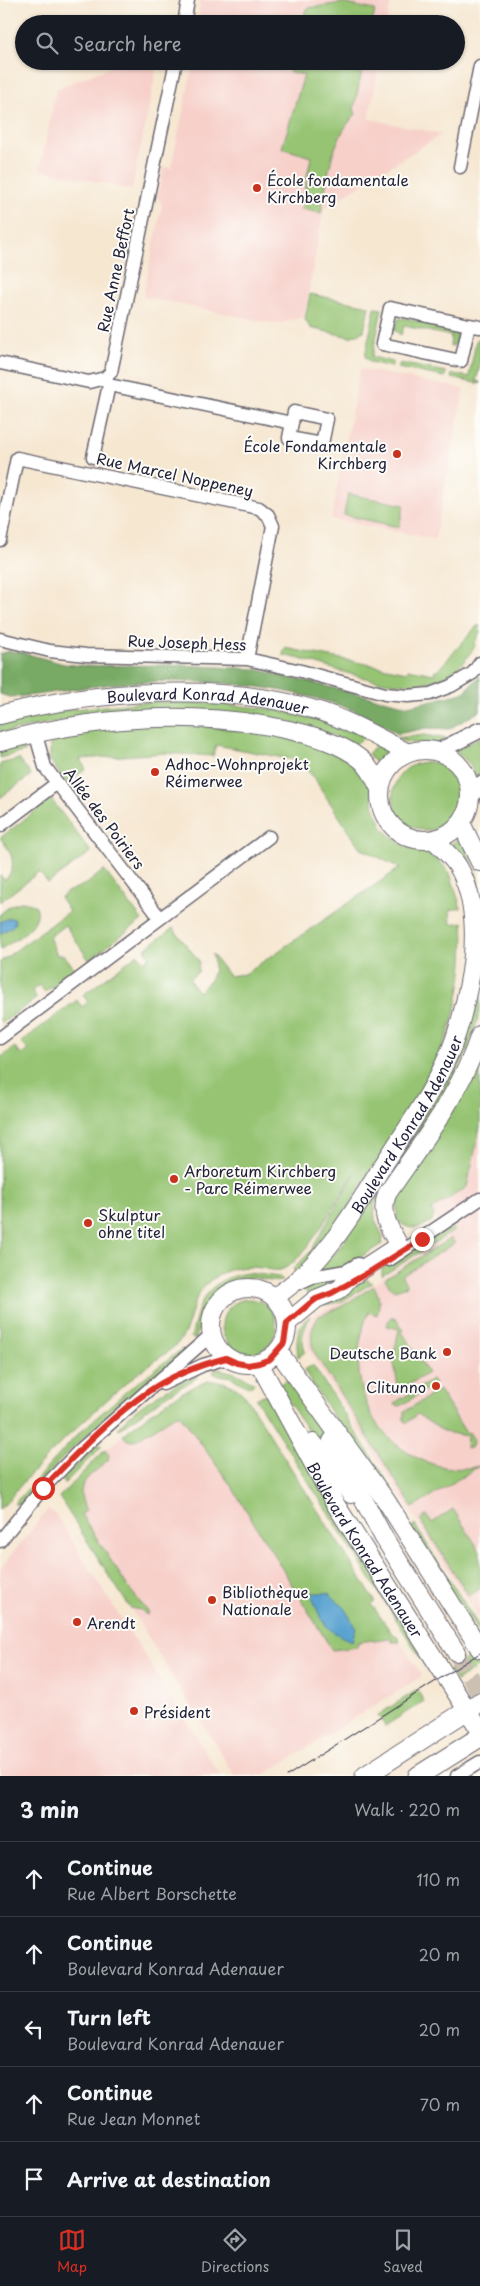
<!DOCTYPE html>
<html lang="en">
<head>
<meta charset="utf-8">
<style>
	:root { --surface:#171b24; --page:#20242c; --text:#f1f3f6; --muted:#9ea1a6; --line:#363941; --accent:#d93025 }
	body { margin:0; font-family:"Playpen Sans",sans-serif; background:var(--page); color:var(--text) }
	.stop { position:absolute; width:15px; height:15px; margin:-11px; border:4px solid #d93025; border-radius:50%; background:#fff }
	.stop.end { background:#d93025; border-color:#fff; box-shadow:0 1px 5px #0008 }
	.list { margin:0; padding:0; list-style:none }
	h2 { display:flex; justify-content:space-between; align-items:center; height:65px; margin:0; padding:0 20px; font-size:21px }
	h2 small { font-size:16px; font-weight:400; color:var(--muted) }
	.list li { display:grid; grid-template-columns:32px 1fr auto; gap:15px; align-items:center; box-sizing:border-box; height:75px; padding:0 20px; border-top:1px solid var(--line) }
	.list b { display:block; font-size:19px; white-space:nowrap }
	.list p { margin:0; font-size:16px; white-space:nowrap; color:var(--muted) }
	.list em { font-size:16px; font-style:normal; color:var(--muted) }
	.icon { flex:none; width:28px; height:28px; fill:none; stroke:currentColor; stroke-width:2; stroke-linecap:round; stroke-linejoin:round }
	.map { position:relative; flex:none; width:480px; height:1776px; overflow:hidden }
	.search { position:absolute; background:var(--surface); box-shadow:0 1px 4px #0004; left:15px; right:15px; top:15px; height:55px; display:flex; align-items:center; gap:12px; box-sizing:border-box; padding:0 18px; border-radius:28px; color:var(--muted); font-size:19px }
	.sheet { height:440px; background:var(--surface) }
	nav { display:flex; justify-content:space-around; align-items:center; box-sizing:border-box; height:70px; border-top:1px solid var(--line); background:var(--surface); font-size:14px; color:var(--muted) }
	nav a { display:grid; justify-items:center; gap:2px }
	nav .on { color:var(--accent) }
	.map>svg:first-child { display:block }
	.built { fill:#f7d0ca }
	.green { fill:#96c473; stroke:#5c7357 }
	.forest { fill:#78aa65; stroke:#4d6650 }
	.water { fill:#5aa3d1; stroke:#3e6286 }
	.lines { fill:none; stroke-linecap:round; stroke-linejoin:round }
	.secondary-tunnel { stroke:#ccc0b3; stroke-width:18; stroke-dasharray:18 9; stroke-linecap:butt }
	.minor-casing { stroke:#6c6770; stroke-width:15 }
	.tertiary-casing { stroke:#6c6770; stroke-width:18 }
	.secondary-casing { stroke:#6c6770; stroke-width:20 }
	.primary-casing { stroke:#6c6770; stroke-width:21 }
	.minor { stroke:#fff; stroke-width:12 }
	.tertiary { stroke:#fff; stroke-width:15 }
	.secondary { stroke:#fff; stroke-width:18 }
	.primary { stroke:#fff; stroke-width:19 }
	.tram { stroke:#22223b; stroke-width:1 }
	.route { stroke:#d93025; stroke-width:6 }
	.poi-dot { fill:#c8321e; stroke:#fdfcf7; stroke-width:2 }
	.labels { text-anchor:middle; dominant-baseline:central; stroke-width:4; stroke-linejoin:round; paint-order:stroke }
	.poi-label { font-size:15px; fill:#22223b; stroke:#fdfcf7; text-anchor:start }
	.street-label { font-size:15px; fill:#22223b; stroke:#fdfcf7 }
</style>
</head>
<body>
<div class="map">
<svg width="480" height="1776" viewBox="0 0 480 1776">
	<rect width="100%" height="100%" fill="#fdfcf7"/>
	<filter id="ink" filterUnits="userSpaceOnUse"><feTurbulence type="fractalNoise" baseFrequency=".02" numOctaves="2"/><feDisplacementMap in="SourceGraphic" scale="10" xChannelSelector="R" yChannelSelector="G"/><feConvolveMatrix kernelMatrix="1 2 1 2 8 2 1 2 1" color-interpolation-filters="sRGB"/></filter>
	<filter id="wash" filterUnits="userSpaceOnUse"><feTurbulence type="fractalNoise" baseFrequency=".0096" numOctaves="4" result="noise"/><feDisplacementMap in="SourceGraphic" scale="20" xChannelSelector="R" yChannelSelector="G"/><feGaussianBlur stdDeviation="1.12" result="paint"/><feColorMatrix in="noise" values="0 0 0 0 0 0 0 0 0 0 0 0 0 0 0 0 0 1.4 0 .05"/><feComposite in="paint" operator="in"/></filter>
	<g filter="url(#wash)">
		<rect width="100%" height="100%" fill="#f6e7d1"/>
		<path class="built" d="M 200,0 L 391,0 L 387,24 L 198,24 Z
			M 126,61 L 158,61 L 132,190 L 40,169 L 56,89 Z
			M 194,61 L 380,61 L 369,119 L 442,134 L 324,208 L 304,317 L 276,324 L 143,297 L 162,205 L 157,196 L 161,181 L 163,167 L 171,168 Z
			M 360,369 L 464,389 L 435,539 L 331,519 Z
			M 480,1127 L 480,1620 L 311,1355 L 307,1345 L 305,1333 L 314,1314 L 348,1300 L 447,1238 L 431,1210 L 467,1187 Z
			M 179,1413 L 232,1487 L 358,1642 L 390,1638 L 393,1642 L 400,1642 L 422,1676 L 262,1776 L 235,1776 L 130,1608 L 149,1613 L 128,1587 L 81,1513 L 86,1512 L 80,1497 L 82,1484 L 108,1460 L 109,1455 L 105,1450 L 123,1435 L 127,1440 L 134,1441 Z
			M 48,1509 L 55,1514 L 221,1776 L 0,1776 L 0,1569 Z"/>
		<path class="green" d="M 342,3 L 375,10 L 372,24 L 300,24 L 308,8 Z
			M 292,61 L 364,61 L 354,109 L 356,114 C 330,140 328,178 321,213 L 301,209 L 311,157 L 282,148 L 304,75 L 289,72 Z
			M 310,294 L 369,306 L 364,331 L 350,337 L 310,328 L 305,319 Z
			M 375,308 L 382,309 L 372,357 L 393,362 L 391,367 L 370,362 L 365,356 Z
			M 404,318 L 454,328 L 457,332 L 457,343 L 450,347 L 451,336 L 404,326 L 401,335 L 394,330 L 398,319 Z
			M 480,337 L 480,365 L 476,381 L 480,382 L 480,384 L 451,378 L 452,374 L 469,377 L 476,341 Z
			M 400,363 L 446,372 L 445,377 L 398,368 Z
			M 348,494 L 404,505 L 399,527 L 344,515 Z
			M 477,626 L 480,626 L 480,632 L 474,644 L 475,646 C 470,653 465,662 459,667 C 411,707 336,665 283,655 L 285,648 L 407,672 L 408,669 L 434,674 L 435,670 L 438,670 Z
			M 147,702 C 192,702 236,704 281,711 C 311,717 340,726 370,734 L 353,745 L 330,734 L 75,718 L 0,733 L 0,722 L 43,712 Z
			M 188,725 L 268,733 L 312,744 L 355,763 L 370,782 L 374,807 L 384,830 L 404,846 L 429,854 L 440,862 L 450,873 L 461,908 L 450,910 L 451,924 L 463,922 C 470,1023 424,1090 372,1170 C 355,1195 341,1223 322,1246 C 314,1256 304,1265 296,1274 L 293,1269 L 311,1251 L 355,1173 C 337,1196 307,1263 280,1270 C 273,1271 267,1269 261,1268 C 244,1265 225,1269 211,1280 C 187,1298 195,1327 176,1345 C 164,1356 149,1364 137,1374 C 87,1416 40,1460 0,1510 L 0,1058 L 15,1047 L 21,1055 L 28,1050 L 21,1042 L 77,1000 L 82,1007 L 88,1002 L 83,995 L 138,954 L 144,961 L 150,957 L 145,949 L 173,928 L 199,961 L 198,972 L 189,979 L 198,992 C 212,981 217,972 212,954 L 229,976 L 245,974 L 400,868 L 360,848 L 319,786 C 315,775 306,772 300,761 L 216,745 L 213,756 L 164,753 L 80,759 L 86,769 L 66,783 L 50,760 L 50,744 L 59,735 L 110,727 Z
			M 424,735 L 448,739 C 439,746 406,745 396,738 Z
			M 480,737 L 480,771 L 476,779 L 470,764 L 455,751 Z
			M 377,744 L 396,752 L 380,768 L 368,754 Z
			M 15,745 L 26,751 L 0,758 L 0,748 Z
			M 19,759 L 31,775 L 0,798 L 0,764 Z
			M393 796a34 34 0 1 1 68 0a34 34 0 1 1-68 0Z
			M 51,799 L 91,852 L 48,883 L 39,872 L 0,902 L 0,875 L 5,880 C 19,865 11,851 0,838 Z
			M 462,837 L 478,881 L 480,903 L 476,904 L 446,847 Z
			M 104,870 L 142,920 L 89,960 L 65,925 L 49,937 L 57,955 L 64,955 L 75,969 L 45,992 L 39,985 L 32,991 L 37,998 L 2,1023 L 0,1020 L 0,962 L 69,911 L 60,898 L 67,892 L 88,883 Z
			M 24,901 L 36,906 C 44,926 13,940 0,950 L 0,914 L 11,905 Z
			M 480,957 L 480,1011 L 469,1047 L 452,1080 L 374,1205 L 375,1221 L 383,1236 L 382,1244 L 346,1266 L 312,1274 L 324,1258 L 334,1255 L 338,1250 L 409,1139 Z
			M 480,1057 L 480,1127 L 467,1187 L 431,1210 L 434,1215 L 432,1221 C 419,1229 408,1232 397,1219 L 397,1198 L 401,1185 Z
			M 451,1227 L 455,1230 L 382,1276 L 382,1268 Z
			M 451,1238 L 455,1243 L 402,1276 L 407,1286 L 395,1290 L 391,1288 L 385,1279 Z
			M 248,1273 L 280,1277 L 283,1281 C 271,1283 260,1277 248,1278 C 228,1278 210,1292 203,1310 C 200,1320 199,1331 195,1340 L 191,1337 C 194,1328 195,1319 198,1311 C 206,1287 224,1276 248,1273 Z
			M 347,1274 L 311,1298 L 303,1288 L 307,1284 Z
			M 363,1280 L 368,1280 L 372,1283 L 341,1302 L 324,1305 Z
			M 374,1286 C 380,1297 380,1304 377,1315 L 369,1312 C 365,1319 363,1327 362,1334 C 355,1360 359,1388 370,1412 C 388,1450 439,1477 479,1466 L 413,1508 L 315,1354 C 309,1339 310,1329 319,1316 L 339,1308 Z
			M222 1326a27 27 0 1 1 54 0a27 27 0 1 1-54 0Z
			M 310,1316 L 302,1336 L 305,1352 L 298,1357 C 296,1340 296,1326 310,1316 Z
			M 392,1317 L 396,1318 L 404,1330 L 402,1332 L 428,1373 L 393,1394 L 386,1390 L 398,1386 L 393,1359 L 399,1329 L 387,1326 L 389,1319 Z
			M 182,1349 L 186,1352 L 183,1355 C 123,1399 69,1447 21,1504 L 14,1504 L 79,1433 L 129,1389 Z
			M 313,1365 L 403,1506 L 399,1509 L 349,1442 L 304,1370 Z
			M 214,1368 L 235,1373 L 255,1383 L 248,1387 L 231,1377 L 214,1374 Z
			M 198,1374 L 196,1378 L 166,1396 L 119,1429 L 118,1428 C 136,1405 172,1386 198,1374 Z
			M 290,1378 L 315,1418 L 327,1444 L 322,1447 L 308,1431 L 278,1385 Z
			M 432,1380 L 435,1384 L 400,1406 L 395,1405 L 396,1402 Z
			M 208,1381 C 224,1380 235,1385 246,1397 L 375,1601 L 372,1605 L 393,1635 L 396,1635 L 400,1642 L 392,1642 L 390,1638 L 358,1642 L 357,1647 L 332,1650 L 232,1487 L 179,1413 L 134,1441 L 127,1440 L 123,1435 C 149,1414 176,1392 208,1381 Z
			M 439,1390 L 466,1433 L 469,1432 L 474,1440 L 471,1448 L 466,1448 L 467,1436 L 444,1432 L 417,1414 L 407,1423 L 404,1420 L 404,1412 Z
			M 265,1394 L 314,1471 L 431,1666 L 427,1668 L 256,1399 Z
			M 97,1444 L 102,1446 L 64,1484 L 62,1480 Z
			M 105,1450 L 109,1455 L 108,1460 C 88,1479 73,1482 86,1511 L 81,1514 L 128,1587 L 149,1613 L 146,1615 L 141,1610 L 130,1608 L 59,1497 Z
			M 453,1509 L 480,1551 L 480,1589 L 469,1596 L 420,1520 L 427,1515 L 432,1523 Z
			M 415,1525 L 480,1628 L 480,1635 L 411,1527 Z
			M 474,1654 L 480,1665 L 456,1681 L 449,1670 Z
			M 417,1690 L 424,1701 L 385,1726 L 378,1715 Z"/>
		<path class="forest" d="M 9,651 L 20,652 L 64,664 L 84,666 L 180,665 L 255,669 L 408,706 L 463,693 L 480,676 L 480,711 L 449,729 L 426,728 L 398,734 C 385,727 372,718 358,712 C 285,683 192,677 114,684 C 79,687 44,696 9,697 L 0,694 L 0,654 Z"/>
		<path class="water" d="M 9,918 L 15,919 L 14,925 L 0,934 L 0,922 Z
			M 311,1593 L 329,1593 L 344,1608 L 356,1627 L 352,1641 C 323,1630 321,1620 311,1593 Z"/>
	</g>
	<g filter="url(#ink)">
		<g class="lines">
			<path class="secondary-tunnel" d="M 456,1652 L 480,1694"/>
			<g class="minor-casing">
				<path id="minor" d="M 184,24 L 188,0
					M 460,167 L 480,66
					M 469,325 L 461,361 L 382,344 L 390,308 L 469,325 L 480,327
					M 0,363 L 89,382 L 105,378 L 111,372 L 176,61
					M 105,378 L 109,385 L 292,423
					M 294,412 L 327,419 L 322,444 L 289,438 Z
					M 93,457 L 109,385
					M 0,540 L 17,458 L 259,508 L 268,515 L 273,526 L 247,659
					M 0,639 L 50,651 L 86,655 L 247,659 L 301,671 L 385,694 L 408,696 L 430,694 L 451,686 L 473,673 L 480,663
					M 35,732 L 45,767 L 160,918
					M 0,826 L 57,783
					M 0,1038 L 269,837
					M 389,1260 L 480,1199
					M 297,1284 L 312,1277 L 346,1271 L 358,1264
					M 163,1384 L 203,1365 L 227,1358
					M 0,1541 L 43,1488 L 81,1449 L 211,1335
					M 457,1776 L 480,1762"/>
			</g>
			<g class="tertiary-casing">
				<path id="tertiary" d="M 437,752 L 480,730
					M 470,799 L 480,784"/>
			</g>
			<g class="secondary-casing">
				<g id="secondary">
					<path id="s1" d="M 0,715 C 93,690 227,682 319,711 C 350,721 379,738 408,753"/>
					<path d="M 0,742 C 94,717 193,709 289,730 C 312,735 340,743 359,758 C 369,765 374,777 380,789"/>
					<circle cx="425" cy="795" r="45"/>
					<path d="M 461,823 L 480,862"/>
					<circle cx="249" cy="1326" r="38"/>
					<path id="s2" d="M 274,1297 C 318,1271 353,1214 380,1170 C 404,1133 430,1097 448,1056 C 460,1030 466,1001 471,972 C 476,938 476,903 461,872 C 455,859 443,849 434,840"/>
					<path d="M 287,1323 L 316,1299 L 340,1289 L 349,1278 L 395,1248 L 397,1242 C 388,1226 380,1213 387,1194 C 421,1144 461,1093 480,1035"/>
					<path d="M 278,1351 L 387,1502 L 480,1649"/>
					<path id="s3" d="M 259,1363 L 334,1502 L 480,1730"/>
					<path d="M 332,1441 L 384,1538 L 456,1652"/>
					<path d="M 313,1443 L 351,1494"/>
				</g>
			</g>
			<g class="primary-casing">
				<path id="primary" d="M 365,1776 L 480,1702
					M 418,1776 L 480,1737"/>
			</g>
			<use href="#minor" class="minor"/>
			<use href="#tertiary" class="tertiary"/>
			<use href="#secondary" class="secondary"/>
			<use href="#primary" class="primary"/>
			<path class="tram" d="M 287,1776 L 480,1653"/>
		</g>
	</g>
	<g class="lines" filter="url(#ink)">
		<path class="route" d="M 43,1488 C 76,1454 109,1418 149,1391 C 171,1376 200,1365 226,1358 L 237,1363 L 248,1365 L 259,1363 L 270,1359 L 284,1343 L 287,1323 L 308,1305 L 316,1299 L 332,1293 L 371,1271 L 422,1239"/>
	</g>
	<g class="poi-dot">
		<circle cx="257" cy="188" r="5"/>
		<circle cx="397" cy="454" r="5"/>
		<circle cx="155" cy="772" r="5"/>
		<circle cx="174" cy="1179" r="5"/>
		<circle cx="88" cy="1223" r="5"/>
		<circle cx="447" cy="1352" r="5"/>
		<circle cx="436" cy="1386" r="5"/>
		<circle cx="212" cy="1600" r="5"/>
		<circle cx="77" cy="1622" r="5"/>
		<circle cx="134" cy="1711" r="5"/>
	</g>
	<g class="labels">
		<g class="poi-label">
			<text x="267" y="179">École fondamentale<tspan x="267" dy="17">Kirchberg</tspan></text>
			<text x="387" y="445" text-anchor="end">École Fondamentale<tspan x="387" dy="17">Kirchberg</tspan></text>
			<text x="165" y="763">Adhoc-Wohnprojekt<tspan x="165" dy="17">Réimerwee</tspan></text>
			<text x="184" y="1170">Arboretum Kirchberg<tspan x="184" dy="17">- Parc Réimerwee</tspan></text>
			<text x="98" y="1214">Skulptur<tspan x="98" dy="17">ohne titel</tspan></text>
			<text x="437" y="1352" text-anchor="end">Deutsche Bank</text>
			<text x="426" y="1386" text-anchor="end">Clitunno</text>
			<text x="222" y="1591">Bibliothèque<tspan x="222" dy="17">Nationale</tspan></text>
			<text x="87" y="1622">Arendt</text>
			<text x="144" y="1711">Président</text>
		</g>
		<g class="street-label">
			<text transform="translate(115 270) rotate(-78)">Rue Anne Beffort</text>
			<text transform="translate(175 474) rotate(12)">Rue Marcel Noppeney</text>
			<text transform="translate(187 642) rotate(2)">Rue Joseph Hess</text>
			<text stroke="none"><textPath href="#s1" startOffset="210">Boulevard Konrad Adenauer</textPath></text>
			<text transform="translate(105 818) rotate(53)">Allée des Poiriers</text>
			<text stroke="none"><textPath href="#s2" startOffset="220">Boulevard Konrad Adenauer</textPath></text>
			<text stroke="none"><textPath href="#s3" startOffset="215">Boulevard Konrad Adenauer</textPath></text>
		</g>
	</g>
</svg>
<div class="stop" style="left:43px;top:1488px"></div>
<div class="stop end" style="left:422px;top:1239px"></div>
<div class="search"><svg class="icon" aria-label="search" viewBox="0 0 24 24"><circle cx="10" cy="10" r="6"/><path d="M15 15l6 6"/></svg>Search here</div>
</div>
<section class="sheet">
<h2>3 min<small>Walk · 220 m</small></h2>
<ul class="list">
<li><svg class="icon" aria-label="ahead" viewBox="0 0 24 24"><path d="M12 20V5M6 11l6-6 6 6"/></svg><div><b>Continue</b><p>Rue Albert Borschette</p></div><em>110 m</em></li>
<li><svg class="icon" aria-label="ahead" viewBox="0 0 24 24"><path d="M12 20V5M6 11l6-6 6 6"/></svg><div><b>Continue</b><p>Boulevard Konrad Adenauer</p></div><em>20 m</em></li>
<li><svg class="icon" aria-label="left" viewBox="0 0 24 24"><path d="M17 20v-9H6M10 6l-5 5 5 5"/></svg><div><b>Turn left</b><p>Boulevard Konrad Adenauer</p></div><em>20 m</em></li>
<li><svg class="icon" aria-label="ahead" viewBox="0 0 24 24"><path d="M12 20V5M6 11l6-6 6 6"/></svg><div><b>Continue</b><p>Rue Jean Monnet</p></div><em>70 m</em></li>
<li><svg class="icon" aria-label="arrive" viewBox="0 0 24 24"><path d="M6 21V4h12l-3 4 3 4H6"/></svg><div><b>Arrive at destination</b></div></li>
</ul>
</section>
<nav>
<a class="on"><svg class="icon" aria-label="map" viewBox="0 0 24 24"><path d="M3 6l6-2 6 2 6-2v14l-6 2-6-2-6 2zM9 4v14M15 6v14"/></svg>Map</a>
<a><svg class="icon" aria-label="directions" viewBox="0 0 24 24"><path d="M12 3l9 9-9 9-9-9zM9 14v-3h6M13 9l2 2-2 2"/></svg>Directions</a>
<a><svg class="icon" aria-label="saved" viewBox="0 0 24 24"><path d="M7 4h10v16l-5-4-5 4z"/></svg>Saved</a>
</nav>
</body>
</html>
